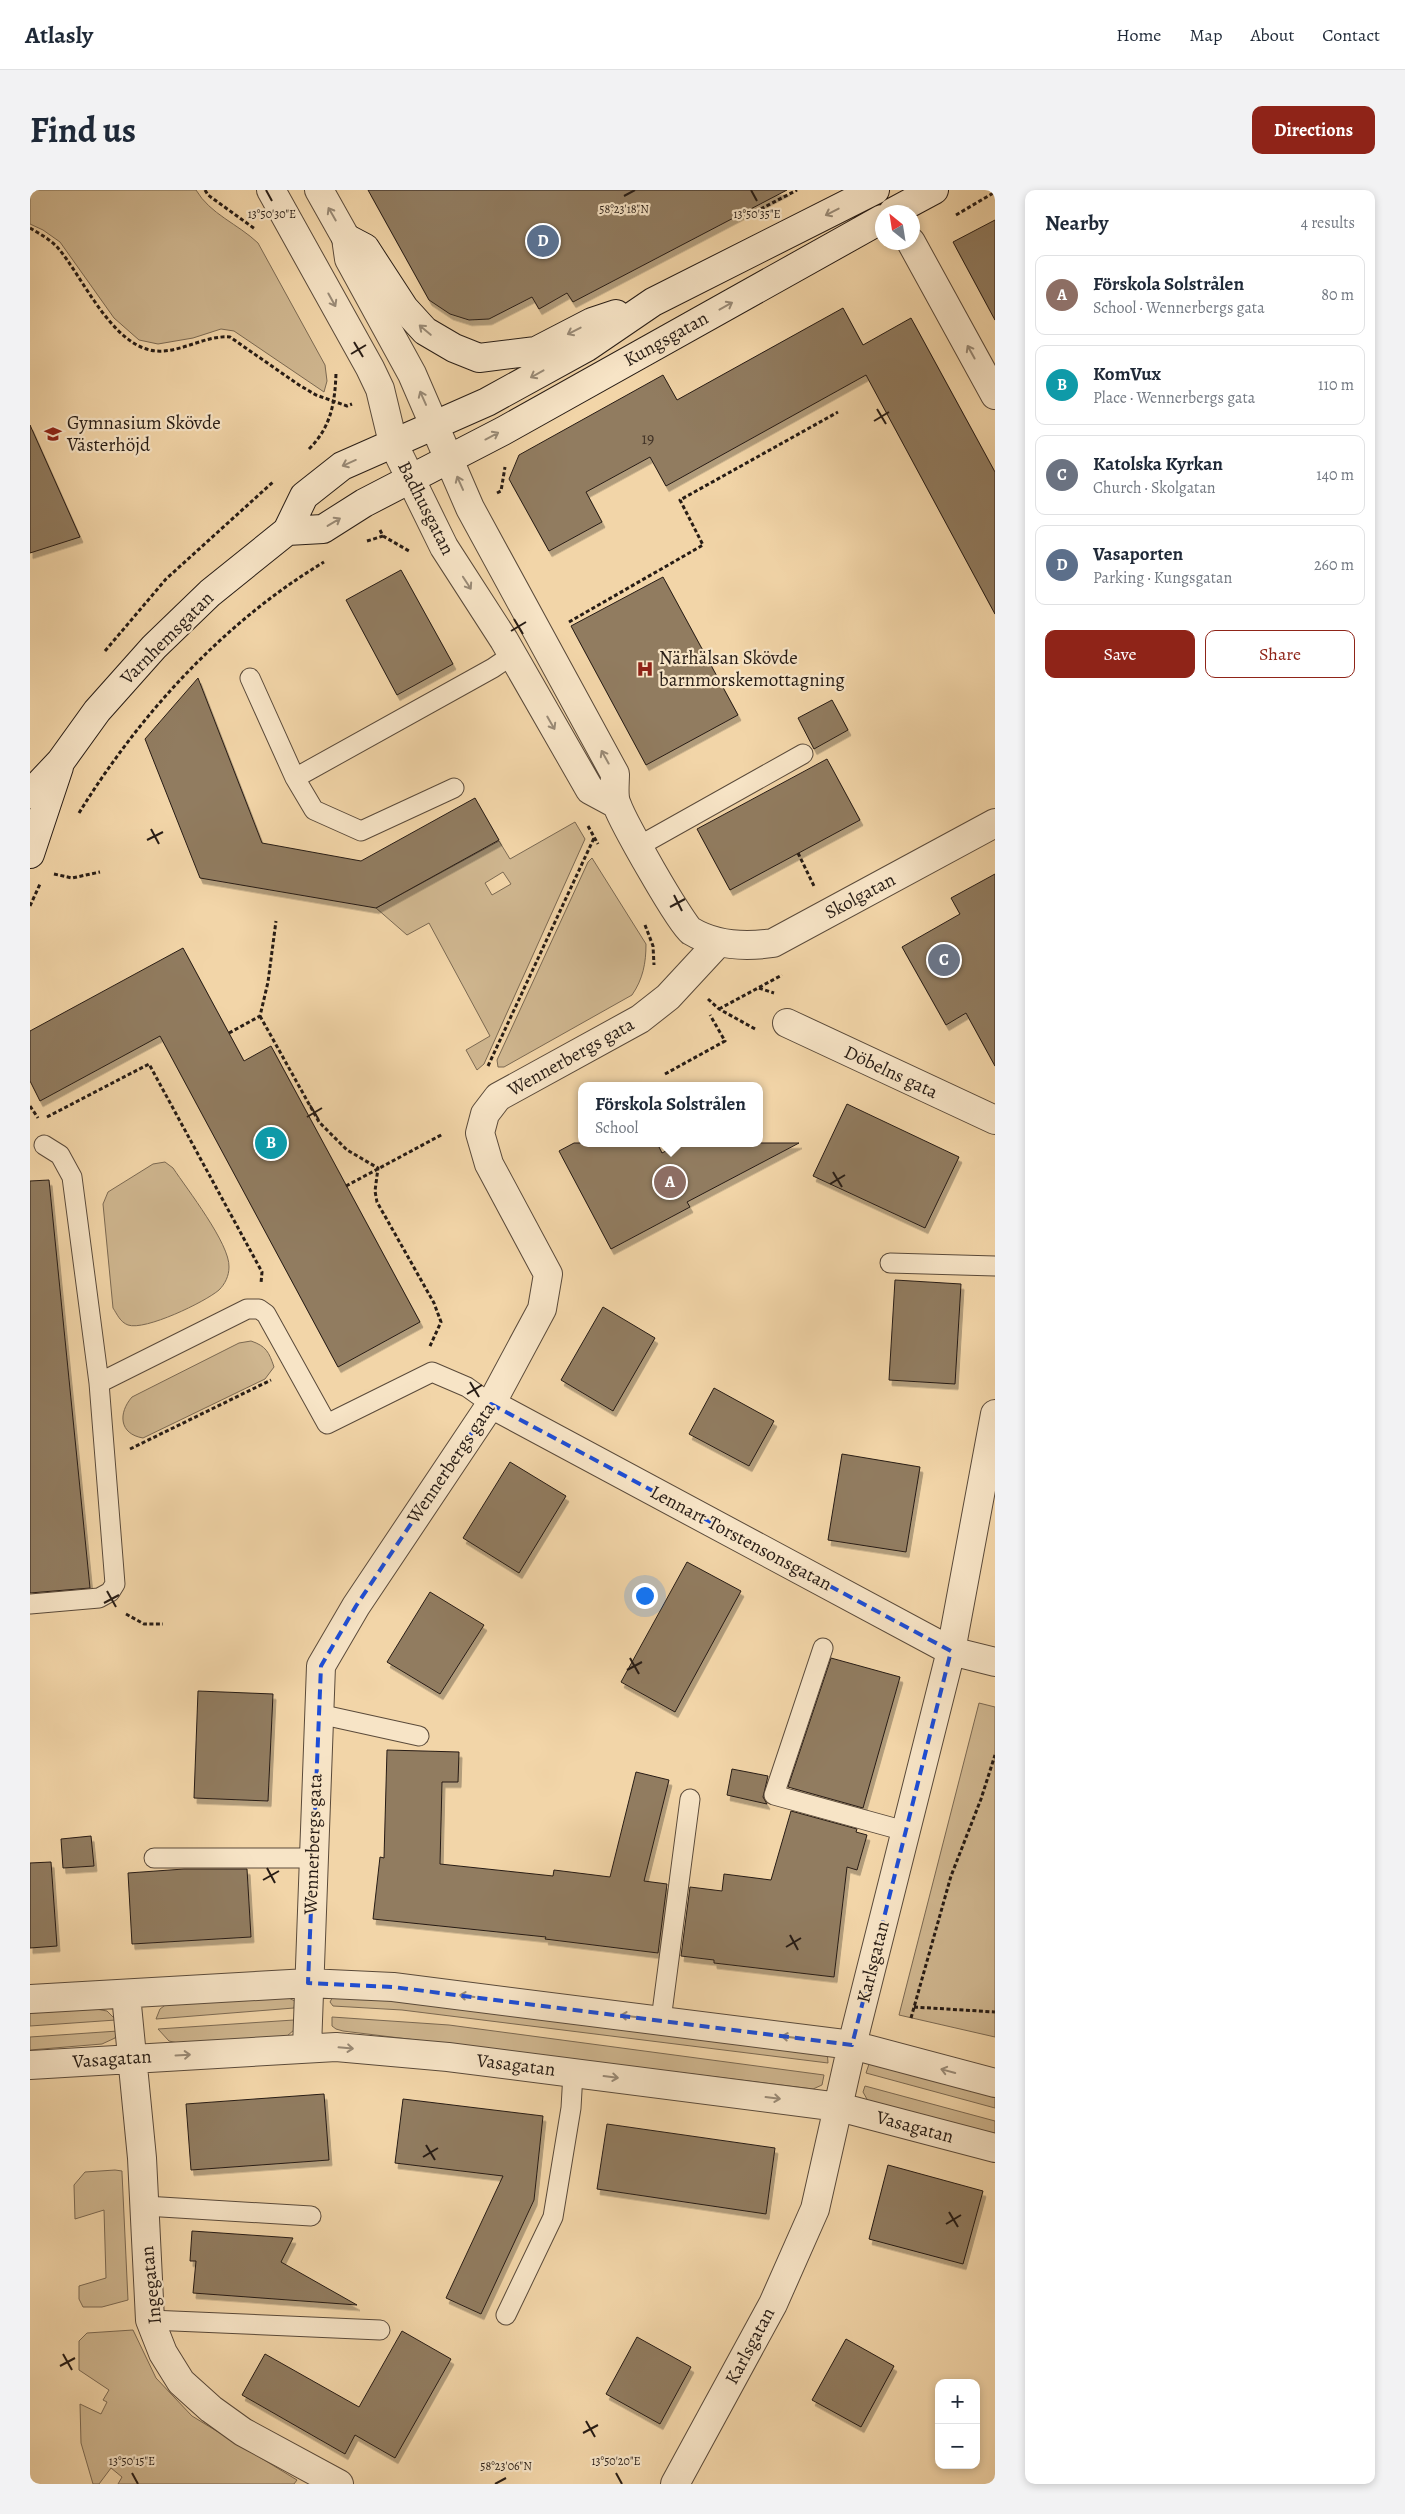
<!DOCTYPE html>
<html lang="en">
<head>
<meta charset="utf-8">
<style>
	:root { --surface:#fff; --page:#f2f2f3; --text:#1f2937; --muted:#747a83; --line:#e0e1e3; --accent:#8f2418 }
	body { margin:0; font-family:Alegreya,serif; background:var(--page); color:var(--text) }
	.controls { position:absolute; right:15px; bottom:15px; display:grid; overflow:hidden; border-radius:10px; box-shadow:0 2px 8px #0003 }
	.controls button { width:45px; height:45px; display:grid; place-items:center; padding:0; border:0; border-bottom:1px solid var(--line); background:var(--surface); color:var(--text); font:25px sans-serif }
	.compass { position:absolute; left:845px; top:15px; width:45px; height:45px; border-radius:50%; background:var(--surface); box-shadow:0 2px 8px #0003; rotate:330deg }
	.you { position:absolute; left:614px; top:1405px; width:18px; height:18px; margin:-12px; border:4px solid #fff; border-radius:50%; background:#1a73e8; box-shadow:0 0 0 8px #1a73e833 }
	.badge { display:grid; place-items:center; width:32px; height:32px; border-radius:50%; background:var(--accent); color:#fff; font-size:16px; font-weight:700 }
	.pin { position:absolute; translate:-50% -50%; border:2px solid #fff; box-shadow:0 1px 5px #0006 }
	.popup { position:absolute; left:548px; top:892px; width:185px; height:65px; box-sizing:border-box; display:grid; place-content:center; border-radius:10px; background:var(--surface); filter:drop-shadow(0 1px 4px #0005); font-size:16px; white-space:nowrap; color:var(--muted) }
	.popup b { font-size:19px; color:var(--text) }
	.popup::after { content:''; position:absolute; left:50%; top:100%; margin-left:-10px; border:10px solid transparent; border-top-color:var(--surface) }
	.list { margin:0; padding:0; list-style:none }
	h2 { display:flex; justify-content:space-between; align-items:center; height:65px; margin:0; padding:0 20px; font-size:21px }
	h2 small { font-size:16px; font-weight:400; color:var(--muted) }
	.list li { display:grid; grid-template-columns:32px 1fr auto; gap:15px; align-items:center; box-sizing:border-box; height:80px; margin:0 10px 10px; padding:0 10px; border:1px solid var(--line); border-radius:10px }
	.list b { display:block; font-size:19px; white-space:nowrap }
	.list p { margin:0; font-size:16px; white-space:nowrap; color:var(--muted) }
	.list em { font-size:16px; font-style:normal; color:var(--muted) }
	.actions { display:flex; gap:10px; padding:15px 20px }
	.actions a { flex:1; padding:11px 0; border:1px solid var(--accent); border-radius:10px; text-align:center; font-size:18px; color:var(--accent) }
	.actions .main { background:var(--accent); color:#fff }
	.map { position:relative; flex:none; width:965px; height:2294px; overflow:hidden; border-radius:10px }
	header { display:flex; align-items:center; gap:30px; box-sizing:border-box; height:70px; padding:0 25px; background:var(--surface); border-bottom:1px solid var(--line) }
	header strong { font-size:24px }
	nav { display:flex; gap:28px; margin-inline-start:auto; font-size:18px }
	.intro { display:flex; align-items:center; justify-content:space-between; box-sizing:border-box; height:120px; padding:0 30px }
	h1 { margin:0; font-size:35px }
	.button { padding:12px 22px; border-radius:10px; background:var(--accent); color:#fff; font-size:18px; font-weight:700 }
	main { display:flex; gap:30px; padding:0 30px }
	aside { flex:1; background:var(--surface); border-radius:10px; box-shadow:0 2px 8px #0003 }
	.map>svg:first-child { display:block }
	.green { fill:#cfb68f; stroke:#7b6952; fill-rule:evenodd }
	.building { fill:#917c61; stroke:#271c15; filter:url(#shadow) }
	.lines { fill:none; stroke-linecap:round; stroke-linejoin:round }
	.service-casing { stroke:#5a4a3a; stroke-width:21 }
	.minor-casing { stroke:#5a4a3a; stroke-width:30 }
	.tertiary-casing { stroke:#5a4a3a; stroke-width:30 }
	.secondary-casing { stroke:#271c15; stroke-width:30 }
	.path { stroke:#271c15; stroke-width:3; stroke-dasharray:4 2.5; stroke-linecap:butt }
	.service { stroke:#f7e4c6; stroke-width:19 }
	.minor { stroke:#f7e4c6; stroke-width:28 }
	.tertiary { stroke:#f7e4c6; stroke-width:28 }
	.secondary { stroke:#f7e4c6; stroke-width:28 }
	.oneway { stroke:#998a76 }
	.marked { fill:none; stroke:#1d4ed8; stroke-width:4; stroke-dasharray:10 6; stroke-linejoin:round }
	.ticks { fill:none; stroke:#271c15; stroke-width:2 }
	.labels { text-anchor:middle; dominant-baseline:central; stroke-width:4.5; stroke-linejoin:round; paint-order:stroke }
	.number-label { font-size:16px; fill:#423428 }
	.street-label { font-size:19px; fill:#271c15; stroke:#f7e4c6 }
	.poi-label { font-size:19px; fill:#271c15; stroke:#f7e4c6; text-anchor:start }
	.ticks-label { font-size:12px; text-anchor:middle; fill:#271c15; stroke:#f7e4c6; stroke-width:4.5; stroke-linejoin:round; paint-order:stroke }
</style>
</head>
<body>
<header>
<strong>Atlasly</strong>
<nav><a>Home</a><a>Map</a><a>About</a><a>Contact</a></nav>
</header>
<div class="intro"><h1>Find us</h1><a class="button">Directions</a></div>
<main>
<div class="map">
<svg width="965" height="2294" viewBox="0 0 965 2294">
	<defs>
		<filter id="shadow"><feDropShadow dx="3" dy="5.5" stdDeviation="0" flood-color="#0004"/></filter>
	</defs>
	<rect width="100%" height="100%" fill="#f2d5a8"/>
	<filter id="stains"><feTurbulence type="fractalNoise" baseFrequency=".004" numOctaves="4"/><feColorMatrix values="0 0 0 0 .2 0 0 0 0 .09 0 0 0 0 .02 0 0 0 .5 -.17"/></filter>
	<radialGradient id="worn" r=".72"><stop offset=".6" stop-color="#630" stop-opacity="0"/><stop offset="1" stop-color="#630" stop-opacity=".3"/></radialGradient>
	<path class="green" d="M 0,0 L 166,0 C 180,24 208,34 228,53 L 295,175 L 297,191 L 294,202 L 204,141 L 191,139 L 163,148 L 128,154 L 109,150 L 84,128 L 30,52 L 13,40 L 0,34 Z
		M 545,632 L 555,649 L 454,874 L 447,880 L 436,860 L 460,846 L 399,733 L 377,745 L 346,718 L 469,651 L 480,669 ZM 473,682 L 481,694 L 462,705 L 455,693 Z
		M 562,668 L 616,754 C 616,773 613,789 602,805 L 474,877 L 468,877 L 467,870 L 558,672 Z
		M 135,972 L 143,978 C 157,999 200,1054 199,1077 C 199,1086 195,1094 189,1100 C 175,1112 115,1141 98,1135 C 90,1132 87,1124 83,1118 L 73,1014 L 78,1002 L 123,974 Z
		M 221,1151 C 236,1156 239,1162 244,1177 L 235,1189 L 113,1248 C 89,1244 88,1223 102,1207 L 209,1153 Z
		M 949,1513 L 965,1517 L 965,1847 L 869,1825 Z
		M 306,1801 L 797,1859 L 798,1873 L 372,1820 L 303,1816 L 300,1812 Z
		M 252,1805 L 265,1811 L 264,1818 L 126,1829 L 130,1819 L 138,1813 Z
		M 66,1819 L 77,1821 L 86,1830 L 0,1836 L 0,1823 Z
		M 302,1827 L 419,1835 L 794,1885 L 792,1895 L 783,1899 L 313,1841 L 306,1839 L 302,1836 Z
		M 264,1830 L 264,1840 L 257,1846 L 148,1853 L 139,1851 L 128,1839 Z
		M 88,1841 L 85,1848 L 72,1854 L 0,1860 L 0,1847 Z
		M 840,1871 L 965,1904 L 965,1918 L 836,1883 Z
		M 835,1896 L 965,1931 L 965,1946 L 838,1911 L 833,1902 Z
		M 85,1980 L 92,1981 L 92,1983 L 98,2110 L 72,2117 L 53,2117 L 49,2109 L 49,2096 L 76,2088 L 74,2020 L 45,2029 L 44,1995 L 55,1982 Z
		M 103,2140 L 126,2188 L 162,2226 L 267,2290 L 264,2294 L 88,2294 L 92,2287 L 81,2278 L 69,2294 L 63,2294 L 51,2253 L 50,2214 L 71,2224 L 77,2212 L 73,2210 L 79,2200 L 49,2180 L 49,2151 L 57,2143 Z"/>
	<path class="building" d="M 338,0 L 757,0 L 543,112 L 537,103 L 509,119 L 502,107 L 459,129 L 439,130 L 420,124 L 399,110 Z
		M 965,30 L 965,130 L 923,52 Z
		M 813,118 L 833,155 L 881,128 L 965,282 L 965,424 L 836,185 L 636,296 L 620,267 L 556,302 L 572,332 L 519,361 L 479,289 L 489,265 L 633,185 L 647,210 Z
		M 0,235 L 50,347 L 0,363 Z
		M 371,380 L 423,474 L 367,505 L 316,410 Z
		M 633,387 L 708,525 L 616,575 L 541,436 Z
		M 168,488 L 232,653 L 331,671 L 445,608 L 469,650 L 346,718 L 170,688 L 115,549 Z
		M 802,510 L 818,540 L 784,559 L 768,528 Z
		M 797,569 L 830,630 L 700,700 L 667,639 Z
		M 965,684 L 965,876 L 936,823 L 916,835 L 872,757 L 930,724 L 921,708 Z
		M 153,758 L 214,871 L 241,856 L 390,1132 L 308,1177 L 130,846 L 10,911 L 0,891 L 0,841 Z
		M 817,914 L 929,967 L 895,1038 L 783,986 Z
		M 544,953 L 627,953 L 632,963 L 651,953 L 769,953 L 657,1012 L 660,1017 L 581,1059 L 529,961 Z
		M 19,990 L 60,1398 L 0,1403 L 0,991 Z
		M 865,1090 L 931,1094 L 925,1194 L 859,1190 Z
		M 573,1117 L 625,1148 L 583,1221 L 531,1190 Z
		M 684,1198 L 744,1231 L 719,1276 L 659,1244 Z
		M 812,1264 L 890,1277 L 876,1362 L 798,1350 Z
		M 480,1272 L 536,1306 L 489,1383 L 433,1348 Z
		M 657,1372 L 711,1401 L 645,1522 L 591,1492 Z
		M 400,1402 L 454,1435 L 410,1504 L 357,1472 Z
		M 801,1468 L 870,1487 L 833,1618 L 758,1597 Z
		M 168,1501 L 243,1504 L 238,1611 L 164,1608 Z
		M 357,1560 L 429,1562 L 428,1592 L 412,1592 L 410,1674 L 523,1686 L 524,1680 L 580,1687 L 606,1582 L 639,1590 L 614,1691 L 637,1694 L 628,1763 L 515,1749 L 516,1747 L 343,1729 L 350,1667 L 354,1668 Z
		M 702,1579 L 738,1586 L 733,1607 L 737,1614 L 697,1605 Z
		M 761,1621 L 827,1639 L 826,1642 L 837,1645 L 827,1680 L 817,1677 L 804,1787 L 684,1773 L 684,1770 L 651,1766 L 660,1697 L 692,1701 L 694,1684 L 741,1690 Z
		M 61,1646 L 64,1676 L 33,1678 L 31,1649 Z
		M 21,1672 L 27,1756 L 0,1758 L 0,1673 Z
		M 154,1679 L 217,1679 L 221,1747 L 102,1754 L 98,1683 Z
		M 294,1904 L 299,1970 L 161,1980 L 156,1914 Z
		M 373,1909 L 513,1926 L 504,2010 L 451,2124 L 416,2108 L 473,1986 L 365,1973 Z
		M 577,1934 L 745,1958 L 736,2024 L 567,1999 Z
		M 858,1975 L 953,2001 L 933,2074 L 839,2049 Z
		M 162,2041 L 263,2048 L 251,2072 L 327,2115 L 163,2103 L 166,2071 L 160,2071 Z
		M 372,2141 L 421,2169 L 365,2268 L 325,2245 L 315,2264 L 212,2205 L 235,2164 L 329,2217 Z
		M 607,2147 L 661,2177 L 630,2234 L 576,2204 Z
		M 816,2149 L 864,2176 L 831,2237 L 782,2210 Z"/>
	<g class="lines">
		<g class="service-casing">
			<path id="service" d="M 220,488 L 265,588 L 284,620 L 331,641 L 424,598
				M 265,588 L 463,478 L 482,465
				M 609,656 L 773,564
				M 860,1073 L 965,1076
				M 69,1193 L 217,1119 L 229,1119 L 236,1124 L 297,1234 L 402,1182 L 437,1197 L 461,1214
				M 0,1414 L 69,1408 L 80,1402 L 85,1394 L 69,1193 L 42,987 L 30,965 L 14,955
				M 793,1458 L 744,1605 L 875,1641
				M 289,1524 L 389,1546
				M 124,1668 L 283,1668
				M 631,1830 L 660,1609
				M 115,2016 L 281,2026
				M 476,2125 L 523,2027 L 541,1918 L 543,1883
				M 120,2130 L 350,2140"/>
		</g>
		<g class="minor-casing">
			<path id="minor" d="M 881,52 L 965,205
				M 757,833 L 965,930
				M 461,1214 L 921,1461 L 965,1472
				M 96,1805 L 112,1968 L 120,2130 L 133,2163 L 151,2192 L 181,2219 L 213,2242 L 309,2294
				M 0,1809 L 278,1793 L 363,1797 L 822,1855 L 965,1893
				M 277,1858 L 291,1476 L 326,1416 L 461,1214 L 512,1119 L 518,1084 L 459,974 L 450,943 L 455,924 L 468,907 L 610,829 L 638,807 L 688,753
				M 0,1875 L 306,1857 L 418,1867 L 809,1917 L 965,1958
				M 645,2294 L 743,2114 L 785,2019 L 822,1855 L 921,1461 L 965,1224"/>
		</g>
		<g class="tertiary-casing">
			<path id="tertiary" d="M 241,0 L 340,178 L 350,199 L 363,253 L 414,357 L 474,450 L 560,600 L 586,614
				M 289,0 L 316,48 L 319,69 L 382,184 L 440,318 L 585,584 C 585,594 583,607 587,615 C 593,632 650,733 661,741 C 686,756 715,757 743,753 L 965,633"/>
		</g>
		<g class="secondary-casing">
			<path id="secondary" d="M 863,22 L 904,0
				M 316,48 L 335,58 L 374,118 L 395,141 L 424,158 L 449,168 L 506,161 L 562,132 L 586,124
				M 257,341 L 293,339 L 334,313 L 473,241 L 852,29
				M 0,604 L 31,571 L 67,521 L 124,457 L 180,403 L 257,341 L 274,306 L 312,276 L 457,212 L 557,157 L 623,112 L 845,0
				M 0,664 L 29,577"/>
		</g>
		<path class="path" d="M 175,0 L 178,5 L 225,39
			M 725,22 L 767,0
			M 926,25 L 965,2
			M 0,38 C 10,44 21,50 28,58 C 53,87 82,157 126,161 C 151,163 175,145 200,147 L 269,195 L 286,205 L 317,216 L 322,214
			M 279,259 C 301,237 305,213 306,183
			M 467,303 L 471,301 L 475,277
			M 350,340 L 353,346 L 379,361
			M 337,351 L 353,346
			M 539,432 L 673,355 L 650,310 L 808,222
			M 75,461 L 136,389 L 243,292
			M 49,623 C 110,524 194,432 294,372
			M 558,636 L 568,654
			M 768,663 L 784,696
			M 24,684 L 42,688 L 70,682
			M 0,716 L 10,694
			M 615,735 L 623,756 L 624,775
			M 729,798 L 744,803
			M 678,809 L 689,819 L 727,840
			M 689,819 L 752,785
			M 230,826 L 289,932 L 317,960 L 348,978 L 345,1001 L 347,1012 L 404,1113 L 411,1132 L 400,1156
			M 199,843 L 230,826 L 238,792 L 246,731
			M 458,876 L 564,648
			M 635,884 L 695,851 L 680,825
			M 0,916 L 8,928
			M 17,927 L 119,874 L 232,1082 L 231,1093
			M 316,996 L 413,944
			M 100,1259 L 241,1190
			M 96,1424 L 114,1434 L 133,1434
			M 884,1817 L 965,1822
			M 881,1828 L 921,1686 L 951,1609 L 965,1565"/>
		<use href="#service" class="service"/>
		<use href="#minor" class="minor"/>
		<use href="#tertiary" class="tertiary"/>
		<use href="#secondary" class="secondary"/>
	</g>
	<defs><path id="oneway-shaft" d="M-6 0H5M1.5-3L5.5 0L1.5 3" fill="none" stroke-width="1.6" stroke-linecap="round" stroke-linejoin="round" transform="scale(1.25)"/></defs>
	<g class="oneway">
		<use href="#oneway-shaft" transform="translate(802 22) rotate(153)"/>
		<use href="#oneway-shaft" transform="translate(302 24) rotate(-120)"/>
		<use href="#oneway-shaft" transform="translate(302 110) rotate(61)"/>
		<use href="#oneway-shaft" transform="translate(696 116) rotate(-29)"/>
		<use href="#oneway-shaft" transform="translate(395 140) rotate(-140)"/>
		<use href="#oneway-shaft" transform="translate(544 141) rotate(153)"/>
		<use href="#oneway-shaft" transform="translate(941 162) rotate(-119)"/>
		<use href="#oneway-shaft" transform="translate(507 184) rotate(151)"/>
		<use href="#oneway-shaft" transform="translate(393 208) rotate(-114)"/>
		<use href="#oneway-shaft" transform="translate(462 246) rotate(-28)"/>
		<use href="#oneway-shaft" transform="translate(319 273) rotate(156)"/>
		<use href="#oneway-shaft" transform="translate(430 293) rotate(-114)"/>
		<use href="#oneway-shaft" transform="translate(304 332) rotate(-31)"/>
		<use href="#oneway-shaft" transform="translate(437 393) rotate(57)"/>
		<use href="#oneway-shaft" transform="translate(521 533) rotate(60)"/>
		<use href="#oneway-shaft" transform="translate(575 567) rotate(-119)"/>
		<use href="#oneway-shaft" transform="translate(437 1806) rotate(-173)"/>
		<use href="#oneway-shaft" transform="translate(598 1826) rotate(-173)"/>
		<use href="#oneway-shaft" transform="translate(759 1847) rotate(-173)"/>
		<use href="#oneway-shaft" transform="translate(316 1858) rotate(5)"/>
		<use href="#oneway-shaft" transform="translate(153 1865) rotate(-3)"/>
		<use href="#oneway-shaft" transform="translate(918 1881) rotate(-165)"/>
		<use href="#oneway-shaft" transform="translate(581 1887) rotate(7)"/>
		<use href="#oneway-shaft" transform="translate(743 1908) rotate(7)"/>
	</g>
	<path class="marked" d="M 461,1214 L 921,1461 L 822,1855 L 363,1797 L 278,1793 L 291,1476 L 326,1416 Z"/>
	<path class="ticks" d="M 236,0 L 242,11M 721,0 L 727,11M 594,6 L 605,0M 324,152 L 333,167M 321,164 L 336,155M 847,219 L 856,234M 844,231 L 859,222M 484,429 L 493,444M 481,441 L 496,432M 121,639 L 129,654M 117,650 L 133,642M 644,705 L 652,721M 640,717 L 655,709M 280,915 L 289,930M 277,927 L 292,918M 803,982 L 812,997M 800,994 L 815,985M 440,1192 L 449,1207M 437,1204 L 452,1195M 77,1401 L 86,1417M 74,1413 L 89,1405M 600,1468 L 609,1484M 597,1480 L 612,1472M 237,1678 L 245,1693M 233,1690 L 249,1681M 760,1745 L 768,1760M 756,1757 L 771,1748M 396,1955 L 405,1970M 393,1967 L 408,1958M 919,2022 L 928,2037M 916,2034 L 931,2025M 33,2164 L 42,2180M 30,2176 L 45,2168M 556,2231 L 565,2247M 553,2243 L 568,2235M 102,2283 L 108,2294M 586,2283 L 592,2294M 465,2294 L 476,2288"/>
	<defs>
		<g id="school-bare" transform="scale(1.35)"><path d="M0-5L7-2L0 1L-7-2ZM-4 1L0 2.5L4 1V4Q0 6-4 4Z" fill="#8f2418" stroke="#f7e4c6" stroke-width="2.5" paint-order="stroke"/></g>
		<g id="hospital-bare" transform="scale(1.35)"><path d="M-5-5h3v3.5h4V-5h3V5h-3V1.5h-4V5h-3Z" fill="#8f2418" stroke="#f7e4c6" stroke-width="2.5" paint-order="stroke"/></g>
	</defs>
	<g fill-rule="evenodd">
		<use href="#school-bare" x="23" y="244"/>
		<use href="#hospital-bare" x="615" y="479"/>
	</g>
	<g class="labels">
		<g class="number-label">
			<text x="618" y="249">19</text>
		</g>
		<g class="street-label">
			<text transform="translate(636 149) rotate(-29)">Kungsgatan</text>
			<text transform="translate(396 318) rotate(63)">Badhusgatan</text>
			<text transform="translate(137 448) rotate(-45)">Varnhemsgatan</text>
			<text transform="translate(830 706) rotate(-28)">Skolgatan</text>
			<text transform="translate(541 867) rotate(-29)">Wennerbergs gata</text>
			<text transform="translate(861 882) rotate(25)">Döbelns gata</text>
			<text transform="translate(421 1273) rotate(-56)">Wennerbergs gata</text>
			<text transform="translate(711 1348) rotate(28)">Lennart Torstensonsgatan</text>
			<text transform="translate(283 1654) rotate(-88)">Wennerbergs gata</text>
			<text transform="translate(843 1772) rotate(-76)">Karlsgatan</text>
			<text transform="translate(82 1869) rotate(-4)">Vasagatan</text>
			<text transform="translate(486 1875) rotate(7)">Vasagatan</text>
			<text transform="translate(885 1937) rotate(15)">Vasagatan</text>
			<text transform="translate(121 2095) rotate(-96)">Ingegatan</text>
			<text transform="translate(720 2156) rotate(-62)">Karlsgatan</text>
		</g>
		<g class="poi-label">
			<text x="37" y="233">Gymnasium Skövde<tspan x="37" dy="22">Västerhöjd</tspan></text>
			<text x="629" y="468">Närhälsan Skövde<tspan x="629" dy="22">barnmorskemottagning</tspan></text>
		</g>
	</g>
	<g class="ticks-label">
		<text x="594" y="23">58°23'18"N</text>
		<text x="242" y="28">13°50'30"E</text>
		<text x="727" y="28">13°50'35"E</text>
		<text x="102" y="2275">13°50'15"E</text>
		<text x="586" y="2275">13°50'20"E</text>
		<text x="476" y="2280">58°23'06"N</text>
	</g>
	<rect width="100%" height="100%" filter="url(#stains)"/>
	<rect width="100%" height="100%" fill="url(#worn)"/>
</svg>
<div class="controls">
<button>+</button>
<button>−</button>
</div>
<svg class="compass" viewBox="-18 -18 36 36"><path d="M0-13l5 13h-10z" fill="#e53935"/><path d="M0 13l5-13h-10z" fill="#747a83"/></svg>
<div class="you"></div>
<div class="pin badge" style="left:640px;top:992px;background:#8d6e63">A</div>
<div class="popup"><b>Förskola Solstrålen</b>School</div>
<div class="pin badge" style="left:241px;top:953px;background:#0f9aa8">B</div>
<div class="pin badge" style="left:914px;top:770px;background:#6b7280">C</div>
<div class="pin badge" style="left:513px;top:51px;background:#5c6f8a">D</div>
</div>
<aside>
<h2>Nearby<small>4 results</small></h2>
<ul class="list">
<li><span class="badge" style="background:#8d6e63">A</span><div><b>Förskola Solstrålen</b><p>School · Wennerbergs gata</p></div><em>80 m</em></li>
<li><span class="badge" style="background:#0f9aa8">B</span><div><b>KomVux</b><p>Place · Wennerbergs gata</p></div><em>110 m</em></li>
<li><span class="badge" style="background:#6b7280">C</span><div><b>Katolska Kyrkan</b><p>Church · Skolgatan</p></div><em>140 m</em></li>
<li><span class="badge" style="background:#5c6f8a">D</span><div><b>Vasaporten</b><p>Parking · Kungsgatan</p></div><em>260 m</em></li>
</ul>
<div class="actions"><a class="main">Save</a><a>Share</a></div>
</aside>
</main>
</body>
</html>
